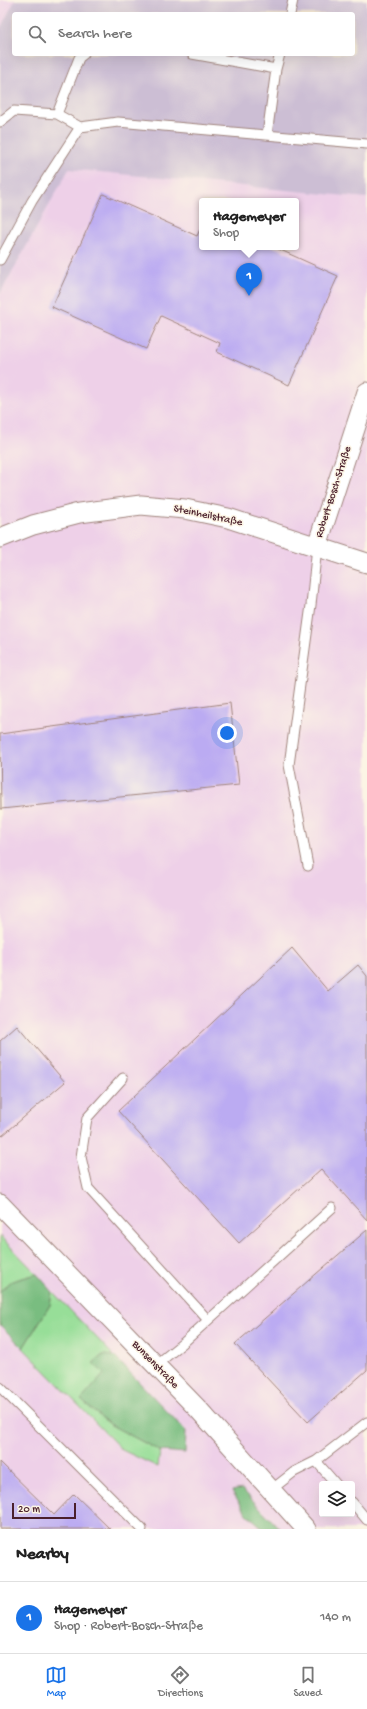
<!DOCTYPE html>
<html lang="en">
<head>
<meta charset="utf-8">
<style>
	:root { --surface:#fff; --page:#f6f6f6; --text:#222; --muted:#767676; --line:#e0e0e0; --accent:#1a73e8 }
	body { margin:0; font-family:"Gochi Hand",sans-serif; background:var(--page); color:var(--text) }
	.controls { position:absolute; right:12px; bottom:12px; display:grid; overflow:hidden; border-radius:4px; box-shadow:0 4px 16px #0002 }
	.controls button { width:36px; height:36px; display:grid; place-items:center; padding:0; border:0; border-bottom:1px solid var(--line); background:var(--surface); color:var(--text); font:20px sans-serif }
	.scale { position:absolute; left:12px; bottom:10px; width:64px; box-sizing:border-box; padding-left:4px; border:2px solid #4a1f2b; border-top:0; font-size:11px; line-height:14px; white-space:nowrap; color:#4a1f2b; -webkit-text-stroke:3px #fcf5e5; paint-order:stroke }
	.you { position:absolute; left:227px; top:733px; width:14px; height:14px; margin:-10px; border:3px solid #fff; border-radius:50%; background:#1a73e8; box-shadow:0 0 0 6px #1a73e833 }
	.badge { display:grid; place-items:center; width:26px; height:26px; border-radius:50%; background:var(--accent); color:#fff; font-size:13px; font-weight:700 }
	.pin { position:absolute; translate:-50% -33px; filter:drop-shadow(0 1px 2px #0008) }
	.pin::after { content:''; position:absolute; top:21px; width:14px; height:12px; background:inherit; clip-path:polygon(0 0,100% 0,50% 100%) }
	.popup { position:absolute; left:199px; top:198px; width:100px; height:52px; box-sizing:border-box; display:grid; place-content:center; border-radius:4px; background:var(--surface); filter:drop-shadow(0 1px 3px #0005); font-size:13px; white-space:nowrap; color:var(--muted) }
	.popup b { font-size:15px; color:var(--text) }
	.popup::after { content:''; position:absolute; left:50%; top:100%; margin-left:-8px; border:8px solid transparent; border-top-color:var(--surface) }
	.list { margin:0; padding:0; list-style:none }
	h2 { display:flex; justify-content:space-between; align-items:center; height:52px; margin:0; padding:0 16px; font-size:17px }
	h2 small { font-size:13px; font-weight:400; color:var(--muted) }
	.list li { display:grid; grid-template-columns:26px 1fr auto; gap:12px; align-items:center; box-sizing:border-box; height:72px; padding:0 16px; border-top:1px solid var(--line) }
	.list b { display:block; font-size:15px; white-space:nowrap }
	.list p { margin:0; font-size:13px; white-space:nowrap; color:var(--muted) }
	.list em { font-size:13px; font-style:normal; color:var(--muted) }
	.icon { flex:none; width:22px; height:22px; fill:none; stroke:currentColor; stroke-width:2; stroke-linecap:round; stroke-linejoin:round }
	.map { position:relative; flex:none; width:367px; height:1529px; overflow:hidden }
	.search { position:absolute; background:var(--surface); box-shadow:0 4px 16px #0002; left:12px; right:12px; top:12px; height:44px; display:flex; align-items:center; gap:10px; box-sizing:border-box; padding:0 14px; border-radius:4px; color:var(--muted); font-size:15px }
	.sheet { height:124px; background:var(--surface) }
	nav { display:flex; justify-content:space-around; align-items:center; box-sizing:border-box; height:56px; border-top:1px solid var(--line); background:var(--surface); font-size:11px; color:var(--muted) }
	nav a { display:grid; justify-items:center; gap:2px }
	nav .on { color:var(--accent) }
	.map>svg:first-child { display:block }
	.built { fill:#eed0e8; fill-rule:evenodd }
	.industrial { fill:#ccbed4; fill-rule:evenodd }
	.green { fill:#97de98; stroke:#707e62 }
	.forest { fill:#79bd80; stroke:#626e56 }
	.building { fill:#bbabf2 }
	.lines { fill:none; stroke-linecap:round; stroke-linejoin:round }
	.lane-casing { stroke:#a0847d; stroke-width:11 }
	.street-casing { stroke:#a0847d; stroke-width:21 }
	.lane { stroke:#fff; stroke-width:9 }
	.street { stroke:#fff; stroke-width:19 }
	.labels { text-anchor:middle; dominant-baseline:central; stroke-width:3; stroke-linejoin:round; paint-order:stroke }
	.street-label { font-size:11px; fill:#4a1f2b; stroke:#fcf5e5 }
</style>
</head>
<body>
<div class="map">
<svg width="367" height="1529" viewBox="0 0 367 1529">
	<rect width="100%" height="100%" fill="#fcf5e5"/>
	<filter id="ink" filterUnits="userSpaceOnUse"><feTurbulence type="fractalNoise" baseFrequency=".025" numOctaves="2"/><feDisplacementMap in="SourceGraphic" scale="8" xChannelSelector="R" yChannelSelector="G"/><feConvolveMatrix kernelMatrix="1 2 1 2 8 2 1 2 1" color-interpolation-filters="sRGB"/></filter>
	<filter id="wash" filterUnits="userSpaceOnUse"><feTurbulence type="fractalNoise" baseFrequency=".012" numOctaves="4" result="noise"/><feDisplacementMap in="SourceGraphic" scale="16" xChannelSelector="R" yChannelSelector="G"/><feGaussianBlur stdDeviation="0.9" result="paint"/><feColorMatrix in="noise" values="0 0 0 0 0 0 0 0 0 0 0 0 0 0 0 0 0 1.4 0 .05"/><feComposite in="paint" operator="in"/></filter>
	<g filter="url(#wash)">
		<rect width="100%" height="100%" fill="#f6e8cf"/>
		<path class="built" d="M 0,0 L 367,0 L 367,1529 L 0,1529 ZM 14,14 L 353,14 L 353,54 L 14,54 ZM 202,201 L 296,201 L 296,247 L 202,247 ZM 322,1484 L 352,1484 L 352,1514 L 322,1514 Z"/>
		<path class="industrial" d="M 15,0 L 367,0 L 367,198 L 69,169 L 0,294 L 0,29 ZM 14,14 L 353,14 L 353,54 L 14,54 Z"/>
		<path class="green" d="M 0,1236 L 37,1274 L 12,1281 L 0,1291 Z
			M 52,1291 L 114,1356 L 103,1355 L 93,1363 L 105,1374 L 82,1400 L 109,1424 L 160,1451 L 158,1467 L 122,1450 L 23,1348 L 50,1305 Z"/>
		<path class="forest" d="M 37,1274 L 52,1291 L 50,1305 L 23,1348 L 0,1325 L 0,1291 L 12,1281 Z
			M 103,1355 L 114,1356 L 186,1431 L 185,1453 L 160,1451 L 109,1424 L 81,1400 L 104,1374 L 93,1363 Z
			M 242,1489 L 280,1529 L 264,1529 L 247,1514 L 232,1491 Z"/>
		<g id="blocks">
			<path class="building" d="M 103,194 L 197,236 L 202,225 L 202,247 L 274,247 L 338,276 L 289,385 L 217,352 L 220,343 L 161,316 L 146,349 L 52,307 Z
				M 230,703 L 239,785 L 1,809 L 0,734 Z
				M 292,948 L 328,991 L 358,965 L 367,976 L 367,1220 L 321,1169 L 239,1243 L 118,1111 Z
				M 17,1026 L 65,1082 L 2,1136 L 0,1133 L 0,1041 Z
				M 367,1230 L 367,1370 L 308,1422 L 235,1344 Z
				M 0,1462 L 54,1515 L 74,1494 L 110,1529 L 0,1529 Z"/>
		</g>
	</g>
	<g filter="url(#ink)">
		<use href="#blocks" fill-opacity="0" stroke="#a0847d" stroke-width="1"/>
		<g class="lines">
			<g class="lane-casing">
				<path id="lane" d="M 290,14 L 293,0
					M 192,54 L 276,69 L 267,135
					M 276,69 L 280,54
					M 57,114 L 79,58 L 84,54
					M 0,122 L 14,111 L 57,114 L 80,127
					M 0,260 L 32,201 L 80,127 L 118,122 L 367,144
					M 308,866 L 289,765 L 311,605 L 317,546
					M 123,1078 L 87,1118 L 81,1157 L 88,1188 L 208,1320
					M 156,1365 L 183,1343 L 332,1208
					M 0,1387 L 142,1529
					M 316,1461 L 367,1422
					M 271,1490 L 294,1472 L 316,1461 L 336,1484
					M 352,1502 L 367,1520"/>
			</g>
			<g class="street-casing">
				<path id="street" d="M 0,538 L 33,525 L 79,513 L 141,505 L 185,509 L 228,518 L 367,563
					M 317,546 L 367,392
					M 0,1204 L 199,1410 L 306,1529"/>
			</g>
			<use href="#lane" class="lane"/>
			<use href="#street" class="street"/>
		</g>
	</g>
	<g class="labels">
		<g class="street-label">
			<text transform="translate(334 492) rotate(-72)">Robert-Bosch-Straße</text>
			<text transform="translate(208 516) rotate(12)">Steinheilstraße</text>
			<text transform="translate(155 1365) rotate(46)">Bunsenstraße</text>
		</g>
	</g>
</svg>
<div class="controls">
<button><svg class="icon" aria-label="layers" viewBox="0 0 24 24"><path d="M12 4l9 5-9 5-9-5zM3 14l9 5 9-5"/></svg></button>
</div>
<div class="scale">20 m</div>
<div class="you"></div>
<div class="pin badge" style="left:249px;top:296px">1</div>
<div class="popup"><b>Hagemeyer</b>Shop</div>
<div class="search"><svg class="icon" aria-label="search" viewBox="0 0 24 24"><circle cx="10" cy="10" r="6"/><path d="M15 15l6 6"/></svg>Search here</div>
</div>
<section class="sheet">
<h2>Nearby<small></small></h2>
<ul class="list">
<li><span class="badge">1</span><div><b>Hagemeyer</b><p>Shop · Robert-Bosch-Straße</p></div><em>140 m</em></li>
</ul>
</section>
<nav>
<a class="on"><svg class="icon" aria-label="map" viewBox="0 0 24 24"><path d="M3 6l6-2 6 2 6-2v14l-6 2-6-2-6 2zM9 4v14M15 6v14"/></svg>Map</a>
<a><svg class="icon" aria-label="directions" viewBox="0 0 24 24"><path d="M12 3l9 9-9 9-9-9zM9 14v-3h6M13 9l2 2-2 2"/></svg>Directions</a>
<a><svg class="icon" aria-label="saved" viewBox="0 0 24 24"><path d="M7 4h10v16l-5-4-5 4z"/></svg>Saved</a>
</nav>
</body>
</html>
